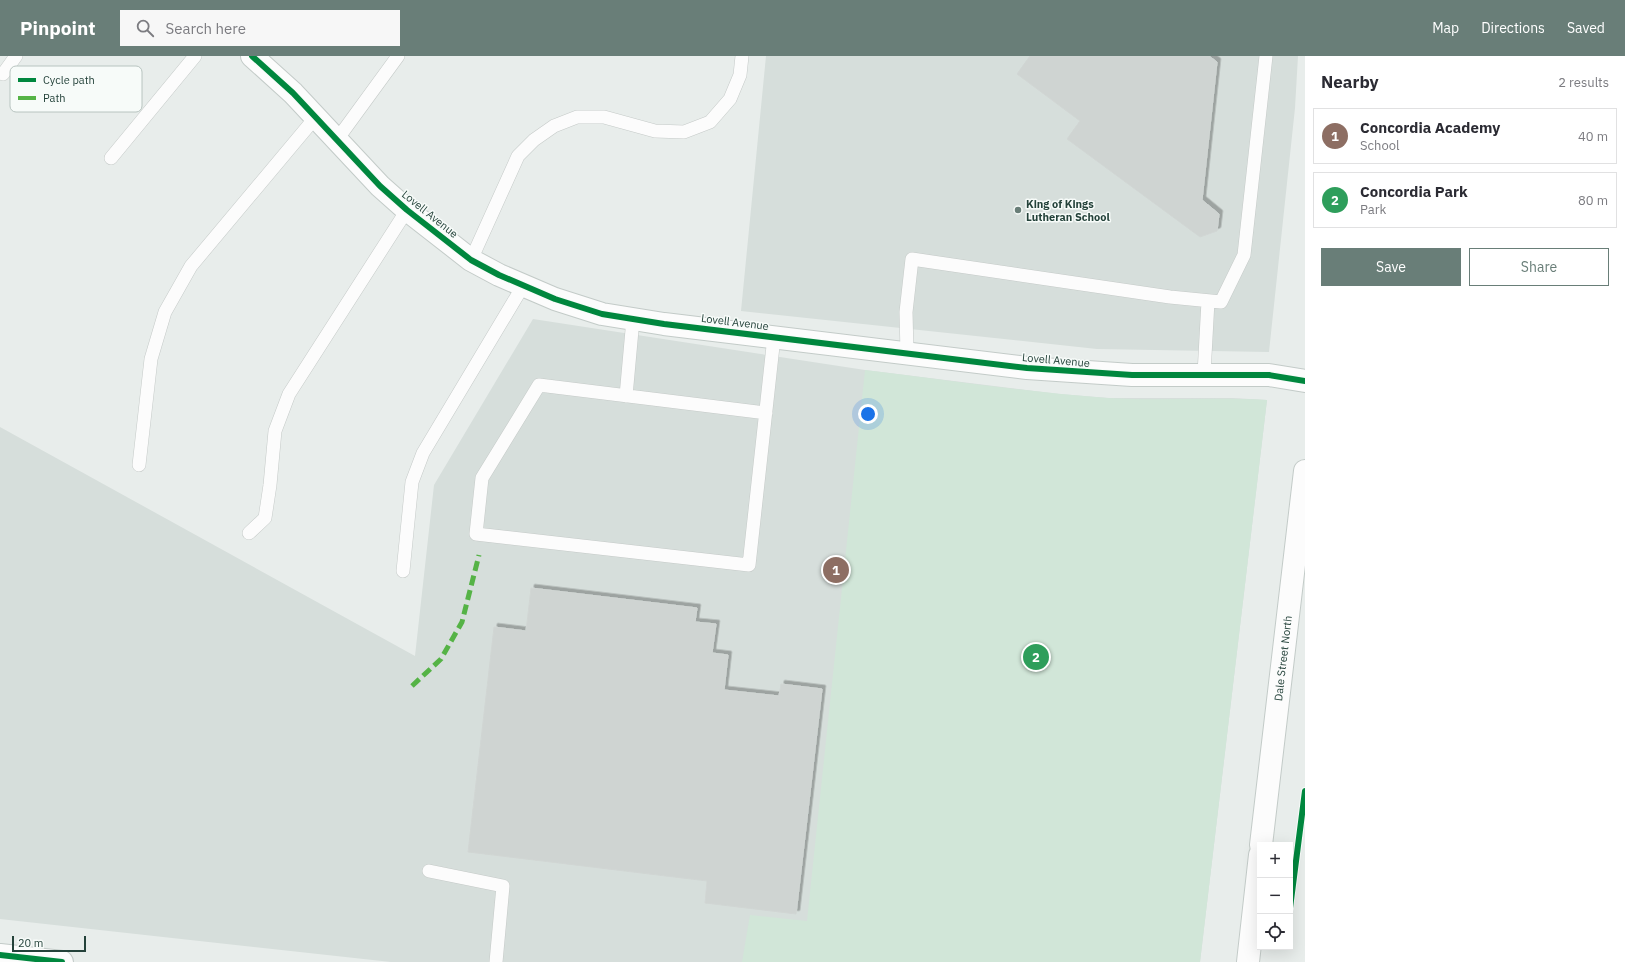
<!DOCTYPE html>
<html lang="en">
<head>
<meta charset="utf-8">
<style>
	:root { --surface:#fff; --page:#f7f7f7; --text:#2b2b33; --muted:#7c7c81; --line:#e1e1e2; --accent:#697e78 }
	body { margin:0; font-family:"IBM Plex Sans",sans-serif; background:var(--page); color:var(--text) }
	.controls { position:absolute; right:12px; bottom:12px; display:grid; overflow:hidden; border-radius:0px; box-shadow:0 4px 16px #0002 }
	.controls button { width:36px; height:36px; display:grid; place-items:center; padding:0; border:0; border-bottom:1px solid var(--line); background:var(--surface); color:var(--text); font:20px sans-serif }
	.scale { position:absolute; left:12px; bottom:10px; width:74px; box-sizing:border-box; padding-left:4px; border:2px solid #24423a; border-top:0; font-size:11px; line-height:14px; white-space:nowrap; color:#24423a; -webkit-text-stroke:3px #f7fbf9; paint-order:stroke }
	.you { position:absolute; left:868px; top:358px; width:14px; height:14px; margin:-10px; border:3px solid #fff; border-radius:50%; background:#1a73e8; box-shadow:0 0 0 6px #1a73e833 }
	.badge { display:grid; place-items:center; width:26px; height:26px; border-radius:50%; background:var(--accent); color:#fff; font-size:13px; font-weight:700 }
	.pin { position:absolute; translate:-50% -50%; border:2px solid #fff; box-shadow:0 1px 4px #0006 }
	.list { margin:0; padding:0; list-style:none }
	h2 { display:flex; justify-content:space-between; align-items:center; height:52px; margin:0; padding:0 16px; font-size:17px }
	h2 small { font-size:13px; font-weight:400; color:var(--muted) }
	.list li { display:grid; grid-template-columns:26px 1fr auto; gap:12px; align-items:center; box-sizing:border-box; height:56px; margin:0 8px 8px; padding:0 8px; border:1px solid var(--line); border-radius:0px }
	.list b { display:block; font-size:15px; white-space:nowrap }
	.list p { margin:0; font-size:13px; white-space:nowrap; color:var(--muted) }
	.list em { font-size:13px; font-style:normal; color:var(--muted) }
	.actions { display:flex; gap:8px; padding:12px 16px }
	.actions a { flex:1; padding:9px 0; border:1px solid var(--accent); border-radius:0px; text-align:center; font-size:14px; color:var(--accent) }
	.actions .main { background:var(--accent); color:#fff }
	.icon { flex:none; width:22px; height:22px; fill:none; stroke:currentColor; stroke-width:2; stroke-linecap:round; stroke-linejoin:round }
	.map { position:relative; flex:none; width:1305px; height:906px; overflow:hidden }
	header { display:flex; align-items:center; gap:24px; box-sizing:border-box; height:56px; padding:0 20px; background:var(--accent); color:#fff }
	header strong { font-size:19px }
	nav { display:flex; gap:22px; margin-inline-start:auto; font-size:14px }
	.search { width:280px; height:36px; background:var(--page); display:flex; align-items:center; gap:10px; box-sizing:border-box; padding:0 14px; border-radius:0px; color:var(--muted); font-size:15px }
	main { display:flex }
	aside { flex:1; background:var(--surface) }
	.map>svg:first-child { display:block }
	.built { fill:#d6dedb }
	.green { fill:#d1e6d8 }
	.building { fill:#cfd4d2; stroke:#d1d6d4; filter:url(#shadow) }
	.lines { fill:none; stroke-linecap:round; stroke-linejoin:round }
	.lane-casing { stroke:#c5cac8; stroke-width:14 }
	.secondary-casing { stroke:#c3cbc8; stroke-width:24 }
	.lane { stroke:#fcfcfc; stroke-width:13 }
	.secondary { stroke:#fcfcfc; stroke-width:22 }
	.quiet { stroke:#55b346; stroke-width:5; stroke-dasharray:10 5; stroke-linecap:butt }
	.cycleway-casing { stroke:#f7fbf9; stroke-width:8 }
	.cycleway { stroke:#00873e; stroke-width:6 }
	.poi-dot { fill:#697e78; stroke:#f7fbf9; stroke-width:1.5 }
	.labels { text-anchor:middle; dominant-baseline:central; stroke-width:3; stroke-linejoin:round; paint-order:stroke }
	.poi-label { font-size:11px; font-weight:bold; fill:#24423a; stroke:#f7fbf9; text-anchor:start }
	.street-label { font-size:11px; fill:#24423a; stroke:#f7fbf9 }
	.key { fill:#f7fbf9; stroke:#b8c4c0; stroke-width:1 }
	.key-label { font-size:11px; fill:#24423a }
</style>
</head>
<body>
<header>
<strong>Pinpoint</strong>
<div class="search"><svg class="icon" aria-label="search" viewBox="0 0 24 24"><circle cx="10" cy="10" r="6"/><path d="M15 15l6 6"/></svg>Search here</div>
<nav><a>Map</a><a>Directions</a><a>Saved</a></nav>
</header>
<main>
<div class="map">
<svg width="1305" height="906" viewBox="0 0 1305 906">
	<defs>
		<filter id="shadow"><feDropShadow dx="3.5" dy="-3.5" stdDeviation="0" flood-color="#0004"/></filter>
	</defs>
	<rect width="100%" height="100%" fill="#e8edeb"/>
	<path class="built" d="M 766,0 L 1298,0 L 1295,52 L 1269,296 L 1097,293 L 741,255 Z
		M 533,263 L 865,314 L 1059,338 L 1109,342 L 1232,342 L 1267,344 L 1200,906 L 391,906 L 0,863 L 0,371 L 415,600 L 434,429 Z"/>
	<path class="green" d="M 865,314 C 946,324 1026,336 1107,342 C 1160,345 1214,341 1267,344 L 1200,906 L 742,906 L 750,859 L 807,865 Z"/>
	<path class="building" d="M 1030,0 L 1209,0 L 1217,6 L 1202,144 L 1219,158 L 1217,175 L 1200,181 L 1067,83 L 1080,65 L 1017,18 Z
		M 531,532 L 697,552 L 695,566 L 716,568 L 712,597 L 728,599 L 724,634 L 779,640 L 781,628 L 822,633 L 796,858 L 705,847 L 707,825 L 468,796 L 494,571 L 526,575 Z"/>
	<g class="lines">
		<g class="lane-casing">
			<path id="lane" d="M 3,18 L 16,0
				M 336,85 L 398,0
				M 111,102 L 195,0
				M 471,204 L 518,100 L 534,84 L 554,70 L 577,61 L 604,61 L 655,75 L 684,76 L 710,66 L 730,43 L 740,19 L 742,0
				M 907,297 L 906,256 L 912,203 L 1170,241 L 1221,246 L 1244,199 L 1266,0
				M 1204,318 L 1208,245
				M 626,340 L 633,263
				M 766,357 L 539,329 L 482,422 L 476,478 L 749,509 L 774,281
				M 139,409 L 151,303 L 165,256 L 191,210 L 315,62
				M 249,477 L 265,462 L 270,429 L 275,375 L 289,338 L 407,154
				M 403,515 L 412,426 L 423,397 L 523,230
				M 429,815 L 503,830 L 496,906"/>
		</g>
		<g class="secondary-casing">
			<g id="secondary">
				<path d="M 252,0 L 293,37 L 380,130 L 407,154 L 471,204 L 499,219 L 555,243 L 602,258 L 664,268 L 1027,312 L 1132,319 L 1269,319 L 1305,325"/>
				<path id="s1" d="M 1261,789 L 1305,415"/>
				<path d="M 0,899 L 62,906"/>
				<path d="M 1248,906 L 1260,799"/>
			</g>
		</g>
		<use href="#lane" class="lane"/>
		<use href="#secondary" class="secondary"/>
		<path class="quiet" d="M 412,630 L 441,603 L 462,566 L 479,499"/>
		<g class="cycleway-casing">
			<path id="cycleway" d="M 252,0 L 293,37 L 380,130 L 407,154 L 471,204 L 499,219 L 555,243 L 602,258 L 664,268 L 1027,312 L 1132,319 L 1269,319 L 1305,325
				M 1290,852 L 1305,735
				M 0,899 L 62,906"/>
		</g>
		<use href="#cycleway" class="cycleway"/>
	</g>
	<circle class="poi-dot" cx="1018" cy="154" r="4"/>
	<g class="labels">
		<g class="poi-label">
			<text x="1026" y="148">King of Kings<tspan x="1026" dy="13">Lutheran School</tspan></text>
		</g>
		<g class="street-label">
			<text transform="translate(430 158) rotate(39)">Lovell Avenue</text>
			<text transform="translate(735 266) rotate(7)">Lovell Avenue</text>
			<text transform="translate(1056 304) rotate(5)">Lovell Avenue</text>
			<text stroke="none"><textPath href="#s1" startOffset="188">Dale Street North</textPath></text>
		</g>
	</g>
	<rect x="10" y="10" width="132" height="46" rx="6" class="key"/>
	<rect x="18" y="22" width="18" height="4" fill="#00873e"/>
	<rect x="18" y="40" width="18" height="4" fill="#55b346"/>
	<g class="key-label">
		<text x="43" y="28">Cycle path</text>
		<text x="43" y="46">Path</text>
	</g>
</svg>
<div class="controls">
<button>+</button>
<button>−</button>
<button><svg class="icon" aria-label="locate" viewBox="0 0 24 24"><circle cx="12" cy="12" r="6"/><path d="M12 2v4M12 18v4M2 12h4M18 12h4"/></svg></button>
</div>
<div class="scale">20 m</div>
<div class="you"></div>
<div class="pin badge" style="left:836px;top:514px;background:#8d6e63">1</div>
<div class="pin badge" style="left:1036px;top:601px;background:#2e9e5b">2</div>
</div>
<aside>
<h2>Nearby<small>2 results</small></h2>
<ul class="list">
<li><span class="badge" style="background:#8d6e63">1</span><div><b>Concordia Academy</b><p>School</p></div><em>40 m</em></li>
<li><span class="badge" style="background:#2e9e5b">2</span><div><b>Concordia Park</b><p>Park</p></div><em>80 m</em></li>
</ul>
<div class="actions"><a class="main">Save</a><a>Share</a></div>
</aside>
</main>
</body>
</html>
